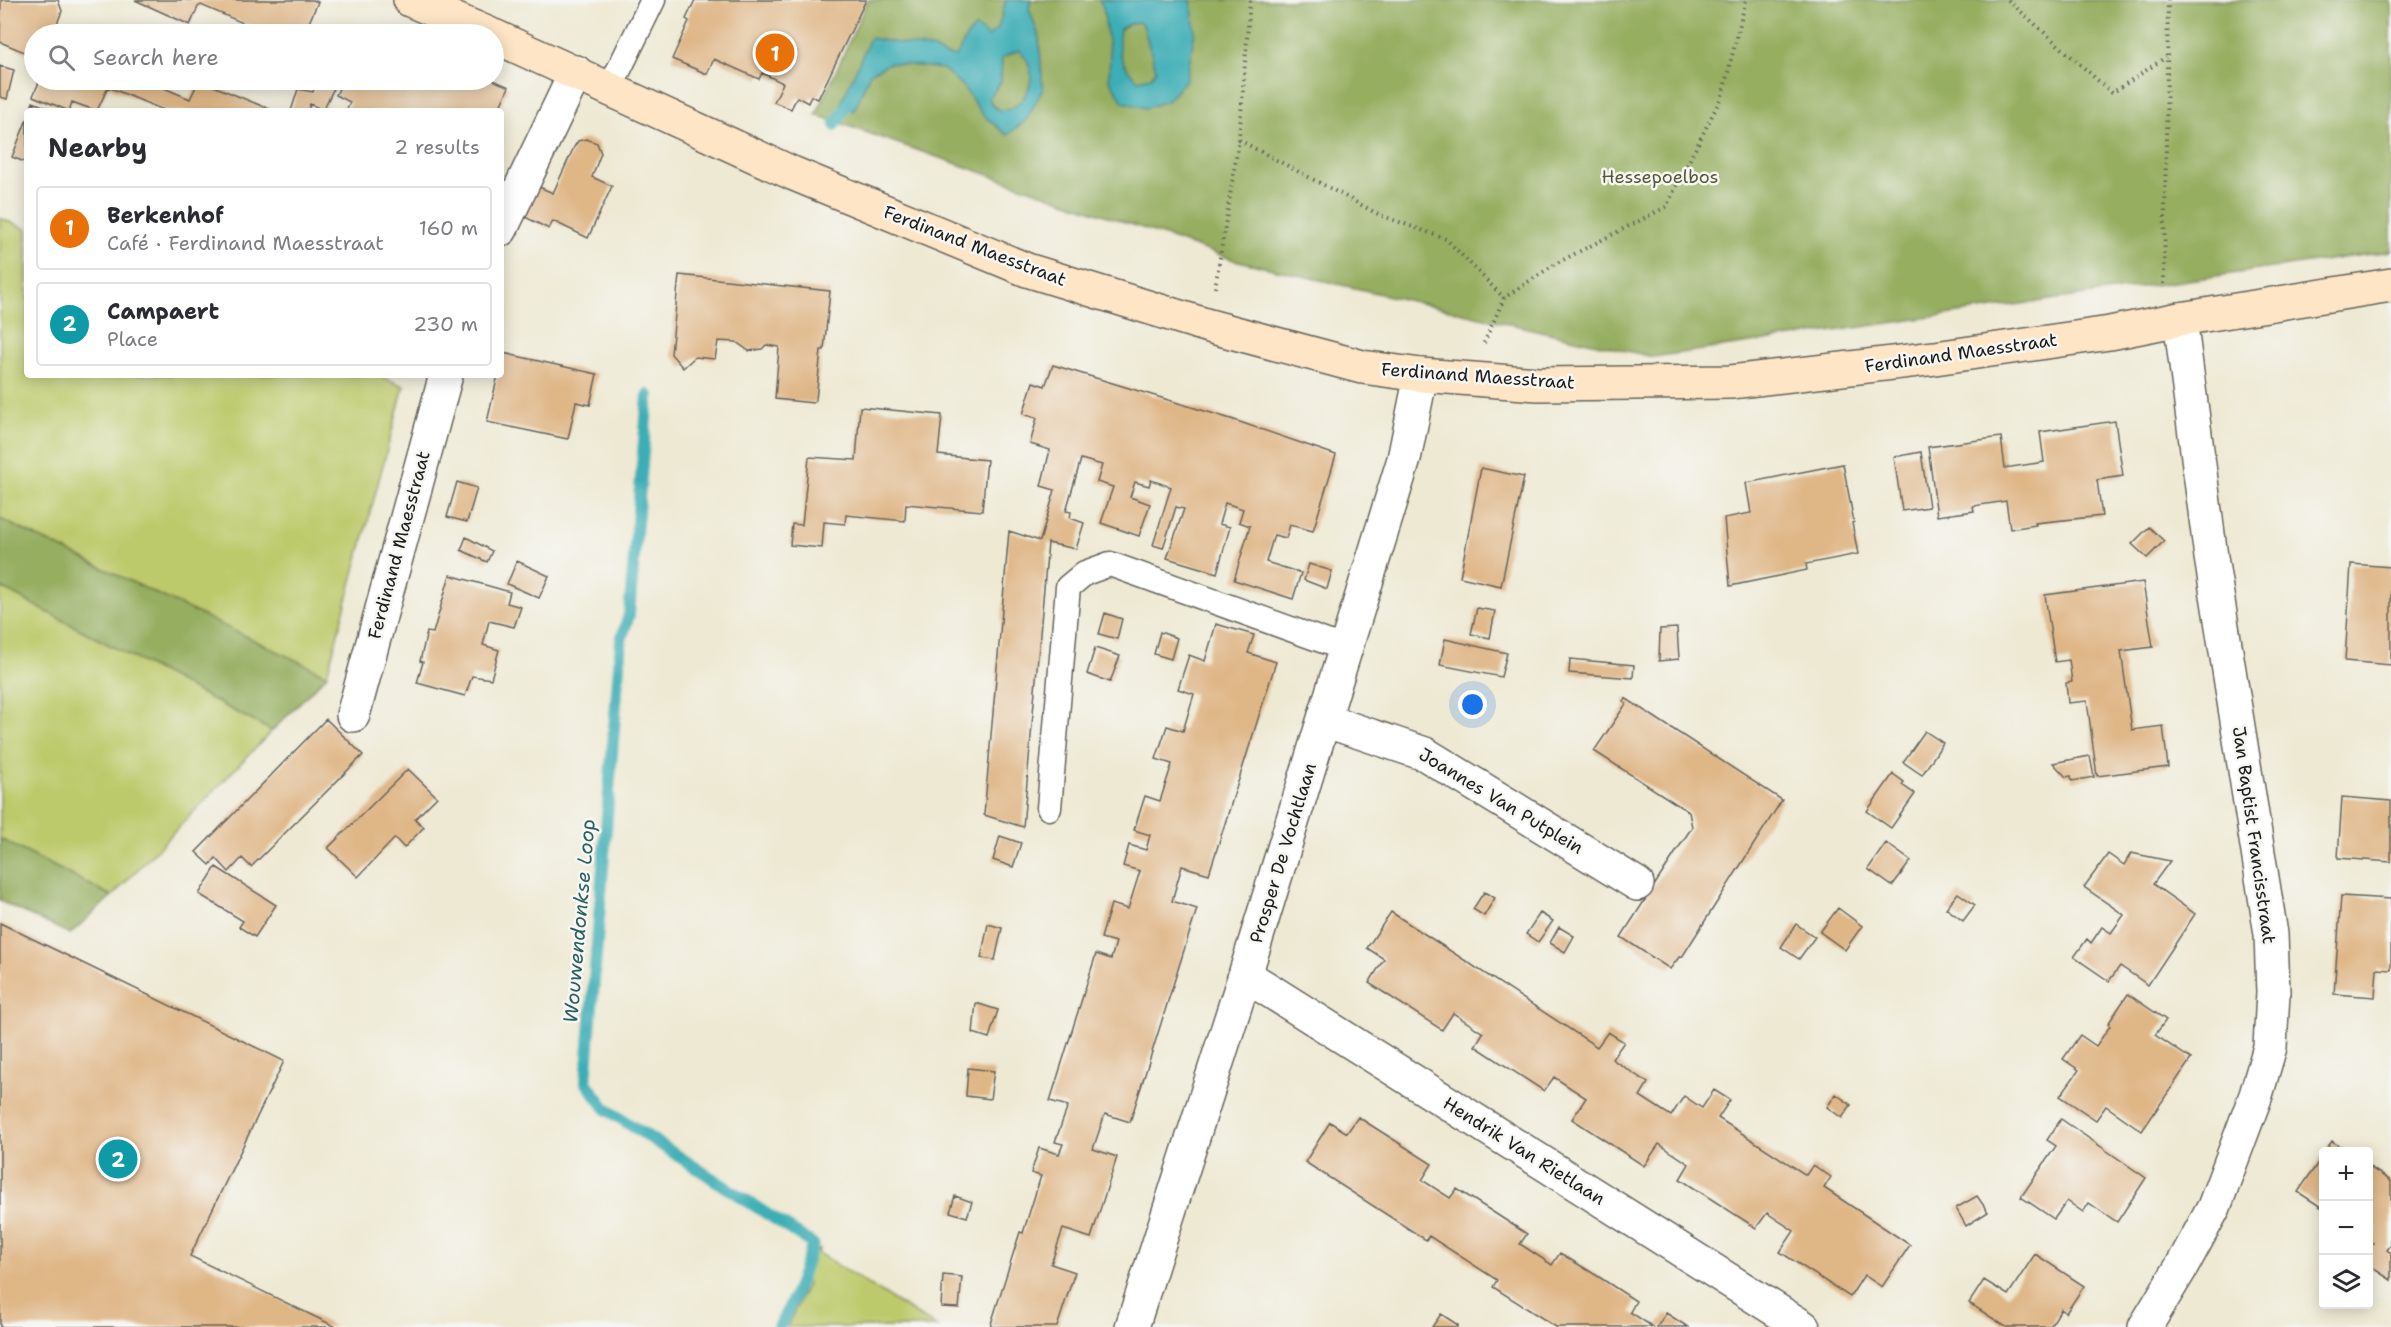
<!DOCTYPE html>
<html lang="en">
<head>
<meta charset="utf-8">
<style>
	:root { --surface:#fff; --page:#f2f2f3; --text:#2b2b33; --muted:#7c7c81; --line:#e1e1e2; --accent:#b5179e }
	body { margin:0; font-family:"Shantell Sans",sans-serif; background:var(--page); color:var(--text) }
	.controls { position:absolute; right:18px; bottom:18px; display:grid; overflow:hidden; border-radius:6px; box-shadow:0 3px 15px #0003 }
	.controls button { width:54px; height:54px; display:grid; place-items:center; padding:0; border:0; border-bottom:2px solid var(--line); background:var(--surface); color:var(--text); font:30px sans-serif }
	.you { position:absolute; left:1473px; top:705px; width:21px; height:21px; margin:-15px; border:4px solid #fff; border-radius:50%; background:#1a73e8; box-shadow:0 0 0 9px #1a73e833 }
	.badge { display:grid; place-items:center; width:39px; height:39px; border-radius:50%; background:var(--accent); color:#fff; font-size:20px; font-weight:700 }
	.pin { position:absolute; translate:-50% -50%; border:3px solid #fff; box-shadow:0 2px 6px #0006 }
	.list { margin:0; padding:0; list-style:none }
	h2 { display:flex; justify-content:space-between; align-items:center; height:78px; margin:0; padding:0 24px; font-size:26px }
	h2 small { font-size:20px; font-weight:400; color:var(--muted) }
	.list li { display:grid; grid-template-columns:39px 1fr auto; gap:18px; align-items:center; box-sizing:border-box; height:84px; margin:0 12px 12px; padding:0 12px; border:2px solid var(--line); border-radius:6px }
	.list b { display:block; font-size:22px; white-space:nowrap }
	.list p { margin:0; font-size:20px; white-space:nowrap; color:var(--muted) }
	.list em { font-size:20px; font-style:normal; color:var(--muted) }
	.icon { flex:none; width:33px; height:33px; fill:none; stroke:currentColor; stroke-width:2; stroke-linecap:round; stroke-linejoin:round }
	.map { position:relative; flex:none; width:2391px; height:1327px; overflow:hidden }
	.search { position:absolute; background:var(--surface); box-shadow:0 3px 15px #0003; left:24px; top:24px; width:480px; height:66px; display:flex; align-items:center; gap:15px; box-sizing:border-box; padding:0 21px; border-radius:33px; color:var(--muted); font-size:22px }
	.panel { position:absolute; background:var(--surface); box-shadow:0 3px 15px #0003; left:24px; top:108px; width:480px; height:270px; border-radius:6px }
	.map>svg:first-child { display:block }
	.green { fill:#bdca6c; stroke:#6c7344; stroke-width:1.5 }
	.forest { fill:#96ae60; stroke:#59653e; stroke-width:1.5 }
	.water { fill:#3daeb6; stroke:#2c6569; stroke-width:1.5; fill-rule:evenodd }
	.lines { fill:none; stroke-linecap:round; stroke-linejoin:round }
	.stream { stroke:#3daeb6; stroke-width:12 }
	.building { fill:#dfb686 }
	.lane-casing { stroke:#66645c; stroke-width:27 }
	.street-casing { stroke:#66645c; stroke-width:36 }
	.secondary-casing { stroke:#66645c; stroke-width:36 }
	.path { stroke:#66645c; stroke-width:4; stroke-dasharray:1.5 4.5; stroke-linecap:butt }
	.lane { stroke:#fff; stroke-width:24 }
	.street { stroke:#fff; stroke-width:33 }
	.secondary { stroke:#fde5c5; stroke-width:33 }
	.labels { text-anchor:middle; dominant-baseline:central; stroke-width:5; stroke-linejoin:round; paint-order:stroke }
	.park-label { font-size:18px; fill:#545938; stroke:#f6f6f2 }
	.street-label { font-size:18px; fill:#1c1c1c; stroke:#f6f6f2 }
	.water-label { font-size:20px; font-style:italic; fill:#2b5e61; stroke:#f6f6f2 }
</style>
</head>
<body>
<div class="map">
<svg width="2391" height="1327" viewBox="0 0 2391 1327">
	<rect width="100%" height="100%" fill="#f6f6f2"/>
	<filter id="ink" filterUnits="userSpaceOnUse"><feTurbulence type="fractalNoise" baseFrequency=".0167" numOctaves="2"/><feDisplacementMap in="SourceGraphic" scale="12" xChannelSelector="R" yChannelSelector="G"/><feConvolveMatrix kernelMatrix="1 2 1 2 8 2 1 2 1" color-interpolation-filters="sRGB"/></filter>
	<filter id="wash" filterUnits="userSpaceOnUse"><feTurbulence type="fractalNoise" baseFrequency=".008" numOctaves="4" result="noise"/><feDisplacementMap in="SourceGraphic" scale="24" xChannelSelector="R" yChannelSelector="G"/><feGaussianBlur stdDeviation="1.35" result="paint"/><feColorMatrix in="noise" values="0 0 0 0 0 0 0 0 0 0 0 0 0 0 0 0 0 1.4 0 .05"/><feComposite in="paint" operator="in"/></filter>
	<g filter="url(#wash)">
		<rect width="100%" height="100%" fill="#eee9d3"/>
		<path class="green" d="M 0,218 L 27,229 L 27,375 L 377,375 L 404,386 L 327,675 L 0,519 Z
			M 0,587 L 272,731 L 112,896 L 0,839 Z
			M 820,1249 L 818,1253 L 937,1327 L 787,1327 L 807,1284 L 802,1277 L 813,1253 Z"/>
		<path class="forest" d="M 868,0 L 2391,0 L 2391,251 L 1653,357 L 1234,260 L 816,115 Z
			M 0,519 L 327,675 L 272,731 L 0,587 Z
			M 0,839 L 112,896 L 70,934 L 0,901 Z"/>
		<path class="water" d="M 1006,0 L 1031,0 L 1029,8 L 1039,37 L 1043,89 L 1026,120 L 1007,135 L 983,115 L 964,88 L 943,69 L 890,63 L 870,73 L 854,111 L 840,105 L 870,38 L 934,49 L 942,54 L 956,57 L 967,36 L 976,27 L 988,37 L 998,28 ZM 1019,50 C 1055,84 1000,133 989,98 L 1001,82 L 1002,58 Z
			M 1099,0 L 1191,0 L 1195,32 L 1186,80 L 1167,101 L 1146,108 L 1123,102 L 1109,79 L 1110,56 L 1103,7 ZM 1138,22 L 1143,25 L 1156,70 L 1151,77 L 1138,80 C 1122,66 1116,51 1120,29 L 1129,24 Z"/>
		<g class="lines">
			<path class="stream" d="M 835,125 L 853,95
				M 648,395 L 629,615 L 621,640 L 586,1082 L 606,1109 L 813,1244 L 795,1295 L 779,1327"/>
		</g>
		<g id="blocks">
			<path class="building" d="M 1,0 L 58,0 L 62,11 L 55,29 L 69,34 L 34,34 L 34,56 L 0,42 Z
				M 135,0 L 313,0 L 318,2 L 304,34 L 269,34 L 201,5 L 198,7 L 190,25 Z
				M 695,0 L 866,0 L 818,99 L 811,96 L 808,103 L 797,97 L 791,109 L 774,102 L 783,83 L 762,73 L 759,79 L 714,59 L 707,74 L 672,59 L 689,21 L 686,19 Z
				M 0,66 L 14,70 L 7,99 L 0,97 Z
				M 40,80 L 145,80 L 190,99 L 199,80 L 274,111 L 166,111 L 108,87 L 97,111 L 72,102 L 69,111 L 33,96 Z
				M 317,80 L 338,80 L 323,110 L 310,104 L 308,111 L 291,111 L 298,89 L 313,92 Z
				M 343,80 L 493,80 L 509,87 L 498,111 L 346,111 L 350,102 L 336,95 Z
				M 33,102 L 56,111 L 30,111 Z
				M 27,119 L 27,163 L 12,157 Z
				M 586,139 L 597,143 L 601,153 L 592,177 L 612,186 L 588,238 L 553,221 L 549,229 L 519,214 L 532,184 L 553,193 L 574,147 L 578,141 Z
				M 679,275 L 830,291 L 824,350 L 821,350 L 816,400 L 813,403 L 775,399 L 779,347 L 766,345 L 762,349 L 749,351 L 736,342 L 718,341 L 715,359 L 695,357 L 683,368 L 671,354 Z
				M 503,353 L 597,374 L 590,405 L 576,402 L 568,439 L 487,422 L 498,375 L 501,375 Z
				M 1053,365 L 1231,419 L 1336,455 L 1313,531 L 1290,525 L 1286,538 L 1274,535 L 1266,562 L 1301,573 L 1293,599 L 1234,580 L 1250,526 L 1239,522 L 1243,509 L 1225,503 L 1219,524 L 1230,527 L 1217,573 L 1167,558 L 1184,509 L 1176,507 L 1163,548 L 1153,545 L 1171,487 L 1151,480 L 1149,486 L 1135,482 L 1130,497 L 1150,504 L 1139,536 L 1101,523 L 1113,487 L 1097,482 L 1102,465 L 1081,459 L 1066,511 L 1071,512 L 1070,518 L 1084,523 L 1076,549 L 1048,543 L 1023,827 L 984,815 L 1009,531 L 1040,541 L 1055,490 L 1041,486 L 1050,450 L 1030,444 L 1037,418 L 1023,414 L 1033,382 L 1045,386 Z
				M 860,407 L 942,415 L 938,455 L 987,460 L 982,511 L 906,504 L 905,521 L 846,515 L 845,524 L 824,522 L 822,548 L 790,545 L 792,524 L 802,525 L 809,457 L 856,460 Z
				M 2115,421 L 2123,476 L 2097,480 L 2102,516 L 2035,523 L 2036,525 L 2010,529 L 2006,501 L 1973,506 L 1974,511 L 1937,516 L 1928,447 L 2001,437 L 2005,468 L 2044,462 L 2040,432 Z
				M 1921,452 L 1929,507 L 1902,511 L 1894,457 Z
				M 1843,464 L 1854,522 L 1852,523 L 1858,554 L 1806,564 L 1807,570 L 1730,586 L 1724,518 L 1751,513 L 1746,483 Z
				M 1481,468 L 1524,477 L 1501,586 L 1460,577 Z
				M 457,482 L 477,488 L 467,522 L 447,517 Z
				M 2149,527 L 2164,541 L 2147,558 L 2132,544 Z
				M 466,537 L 492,551 L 487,562 L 461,550 Z
				M 517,561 L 549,576 L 539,598 L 507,584 Z
				M 1309,564 L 1332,571 L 1327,589 L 1304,580 Z
				M 2351,564 L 2391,567 L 2391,665 L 2345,661 Z
				M 450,575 L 510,592 L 507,603 L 521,607 L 514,627 L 489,621 L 483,645 L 499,650 L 491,679 L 472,676 L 465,696 L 417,683 L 423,662 L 420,661 L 427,632 L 433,633 Z
				M 2143,582 L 2153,647 L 2121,651 L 2132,730 L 2163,726 L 2168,767 L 2097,776 L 2087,701 L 2068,703 L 2066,683 L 2072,682 L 2069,660 L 2055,662 L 2045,595 Z
				M 1477,608 L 1495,611 L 1490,638 L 1471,634 Z
				M 1105,613 L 1122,619 L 1117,639 L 1099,634 Z
				M 1216,624 L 1254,635 L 1248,653 L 1276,662 L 1209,874 L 1182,866 L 1177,883 L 1172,901 L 1197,909 L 1130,1122 L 1105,1114 L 1093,1149 L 1117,1157 L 1091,1238 L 1063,1229 L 1051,1264 L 1075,1272 L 1057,1327 L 990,1327 L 1020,1232 L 1023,1233 L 1041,1176 L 1031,1173 L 1039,1148 L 1059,1154 L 1063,1144 L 1055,1142 L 1068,1106 L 1050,1101 L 1096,954 L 1111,959 L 1116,942 L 1101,938 L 1111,904 L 1128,909 L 1140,871 L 1123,866 L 1129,845 L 1146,850 L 1150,835 L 1134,830 L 1145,796 L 1160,801 L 1172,764 L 1156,759 L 1167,726 L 1183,731 L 1194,694 L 1178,689 L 1189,655 L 1205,661 Z
				M 1677,628 L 1679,659 L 1659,661 L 1660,629 Z
				M 1160,632 L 1177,638 L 1171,659 L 1154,654 Z
				M 1445,639 L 1507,653 L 1501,677 L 1440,665 Z
				M 1095,648 L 1120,656 L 1110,682 L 1087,674 Z
				M 1570,659 L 1634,665 L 1633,678 L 1569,673 Z
				M 1625,698 L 1782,800 L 1682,957 L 1680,956 L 1670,969 L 1621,937 L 1692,827 L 1689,812 L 1594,751 L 1626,704 L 1623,702 Z
				M 326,719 L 363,755 L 251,867 L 242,858 L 229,872 L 216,858 L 210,865 L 196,852 Z
				M 1925,731 L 1943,743 L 1922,775 L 1903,762 Z
				M 2090,756 L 2094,777 L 2072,781 L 2071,776 L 2066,777 L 2053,763 Z
				M 408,769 L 437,797 L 415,819 L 424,827 L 404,848 L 395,838 L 358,877 L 328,848 Z
				M 1893,774 L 1904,782 L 1902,785 L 1915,794 L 1891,828 L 1867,811 Z
				M 2342,797 L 2391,801 L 2391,862 L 2338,858 Z
				M 1000,836 L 1021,843 L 1013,867 L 993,860 Z
				M 1886,843 L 1911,861 L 1892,886 L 1868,869 Z
				M 2131,853 L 2170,861 L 2153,884 L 2195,914 L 2148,985 L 2120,966 L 2109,981 L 2074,957 L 2087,939 L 2091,943 L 2102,927 L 2111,933 L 2124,915 L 2084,887 L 2108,854 L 2124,865 Z
				M 216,867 L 276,905 L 255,937 L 239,927 L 243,921 L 199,894 Z
				M 1484,892 L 1495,898 L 1484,916 L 1473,909 Z
				M 1958,893 L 1975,905 L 1963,921 L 1946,908 Z
				M 2341,896 L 2391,899 L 2391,970 L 2377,969 L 2375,997 L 2334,994 Z
				M 1838,908 L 1862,926 L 1845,950 L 1820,932 Z
				M 1391,912 L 1597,1047 L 1608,1032 L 1624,1042 L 1612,1059 L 1648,1083 L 1640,1096 L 1671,1116 L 1684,1096 L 1702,1108 L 1714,1090 L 1730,1100 L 1718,1118 L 1806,1175 L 1813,1165 L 1831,1177 L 1824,1188 L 1910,1245 L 1882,1287 L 1864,1275 L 1850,1297 L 1780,1252 L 1794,1231 L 1767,1213 L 1756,1228 L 1680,1179 L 1689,1164 L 1659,1144 L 1644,1166 L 1572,1119 L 1586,1098 L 1554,1077 L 1544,1091 L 1475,1046 L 1483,1033 L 1453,1013 L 1442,1030 L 1369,983 L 1384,959 L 1367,948 Z
				M 1540,913 L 1553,921 L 1538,942 L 1526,934 Z
				M 0,923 L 284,1061 L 190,1256 L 336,1327 L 0,1327 Z
				M 988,924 L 1002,928 L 995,960 L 981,958 Z
				M 1796,924 L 1815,937 L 1799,959 L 1781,947 Z
				M 1559,927 L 1574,936 L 1565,952 L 1550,943 Z
				M 2128,994 L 2166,1020 L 2155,1035 L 2191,1059 L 2142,1131 L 2106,1106 L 2096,1120 L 2060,1096 L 2079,1070 L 2063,1059 L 2080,1035 L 2096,1046 L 2110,1026 L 2108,1024 Z
				M 976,1003 L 998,1010 L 989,1038 L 973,1033 Z
				M 968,1068 L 994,1071 L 990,1099 L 966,1096 Z
				M 1836,1094 L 1851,1105 L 1842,1118 L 1827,1107 Z
				M 1358,1117 L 1432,1164 L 1422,1180 L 1450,1198 L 1457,1189 L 1496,1214 L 1527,1234 L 1520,1244 L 1552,1265 L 1560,1253 L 1599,1277 L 1636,1301 L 1630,1312 L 1653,1327 L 1556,1327 L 1493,1287 L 1497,1280 L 1429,1236 L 1426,1240 L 1305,1162 L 1330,1122 L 1347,1133 Z
				M 2061,1119 L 2146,1178 L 2117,1222 L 2089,1203 L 2083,1212 L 2067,1201 L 2054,1219 L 2021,1197 L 2056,1146 L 2047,1140 Z
				M 2332,1141 L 2347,1152 L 2325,1152 Z
				M 2324,1154 L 2324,1209 L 2298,1192 Z
				M 2368,1166 L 2391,1181 L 2391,1245 L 2387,1250 L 2391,1253 L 2391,1280 L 2368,1265 L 2368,1250 L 2373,1243 L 2368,1240 Z
				M 955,1196 L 972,1202 L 967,1217 L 950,1212 Z
				M 1977,1196 L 1988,1212 L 1966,1226 L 1956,1208 Z
				M 2035,1254 L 2084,1286 L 2066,1313 L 2061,1309 L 2050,1327 L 2006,1327 L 1969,1303 L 1984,1280 L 2008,1295 Z
				M 943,1275 L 962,1277 L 959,1308 L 941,1307 Z
				M 1666,1313 L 1688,1327 L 1657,1327 Z
				M 1441,1314 L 1458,1325 L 1457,1327 L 1432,1327 Z"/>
		</g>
	</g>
	<g filter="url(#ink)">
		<use href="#blocks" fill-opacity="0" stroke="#66645c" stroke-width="1.5"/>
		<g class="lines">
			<g class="lane-casing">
				<path id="lane" d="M 610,88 L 653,0
					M 1049,808 L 1068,587 L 1085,573 L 1110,564 L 1346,649"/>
			</g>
			<g class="street-casing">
				<path id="street" d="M 501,229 L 576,72
					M 353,715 L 446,375
					M 1324,720 L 1425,754 L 1637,884
					M 1245,975 L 1803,1327
					M 1132,1327 L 1245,975 L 1404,459 L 1421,375
					M 2145,1327 L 2182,1266 L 2214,1207 L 2256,1095 L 2270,1047 L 2273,993 L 2271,934 L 2211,557 L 2180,319"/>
			</g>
			<g class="secondary-casing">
				<path id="secondary" d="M 410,0 L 489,34
					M 494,36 L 792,173 L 1027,270 L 1209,326 L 1362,367 L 1421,375 L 1538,384 L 1731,382 L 1935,358 L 2110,333 L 2180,319 L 2391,285"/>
			</g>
			<path class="path" d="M 2008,0 L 2112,93 L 2166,57
				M 1239,140 L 1380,215 L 1446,239 L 1504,298
				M 2164,284 L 2168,0
				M 1215,288 L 1239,140 L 1250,0
				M 1484,343 L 1504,298 L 1555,264 L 1666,207 L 1722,96 L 1746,0"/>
			<use href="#lane" class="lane"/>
			<use href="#street" class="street"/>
			<use href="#secondary" class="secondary"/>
		</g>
	</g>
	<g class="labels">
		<g class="park-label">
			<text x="1660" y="177">Hessepoelbos</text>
		</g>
		<g class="street-label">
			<text transform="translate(975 246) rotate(21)">Ferdinand Maesstraat</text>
			<text transform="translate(1961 353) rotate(-8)">Ferdinand Maesstraat</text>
			<text transform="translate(1478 376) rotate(4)">Ferdinand Maesstraat</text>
			<text transform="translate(399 545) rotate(-75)">Ferdinand Maesstraat</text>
			<text transform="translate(1501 801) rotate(31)">Joannes Van Putplein</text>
			<text transform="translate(2254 835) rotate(82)">Jan Baptist Francisstraat</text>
			<text transform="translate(1283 853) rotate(-73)">Prosper De Vochtlaan</text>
			<text transform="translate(1524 1151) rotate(32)">Hendrik Van Rietlaan</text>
		</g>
		<g class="water-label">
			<text transform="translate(579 921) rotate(-85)">Wouwendonkse Loop</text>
		</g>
	</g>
</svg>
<div class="controls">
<button>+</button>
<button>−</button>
<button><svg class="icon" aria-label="layers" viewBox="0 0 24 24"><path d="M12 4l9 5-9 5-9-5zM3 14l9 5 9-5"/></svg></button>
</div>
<div class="you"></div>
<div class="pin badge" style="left:775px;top:53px;background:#e8710a">1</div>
<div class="pin badge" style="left:118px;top:1159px;background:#0f9aa8">2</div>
<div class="search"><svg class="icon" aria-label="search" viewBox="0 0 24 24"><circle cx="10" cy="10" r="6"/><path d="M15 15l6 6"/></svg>Search here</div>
<section class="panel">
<h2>Nearby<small>2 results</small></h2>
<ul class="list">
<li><span class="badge" style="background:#e8710a">1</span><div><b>Berkenhof</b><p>Café · Ferdinand Maesstraat</p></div><em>160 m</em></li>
<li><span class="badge" style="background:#0f9aa8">2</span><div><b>Campaert</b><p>Place</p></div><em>230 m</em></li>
</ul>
</section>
</div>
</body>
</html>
